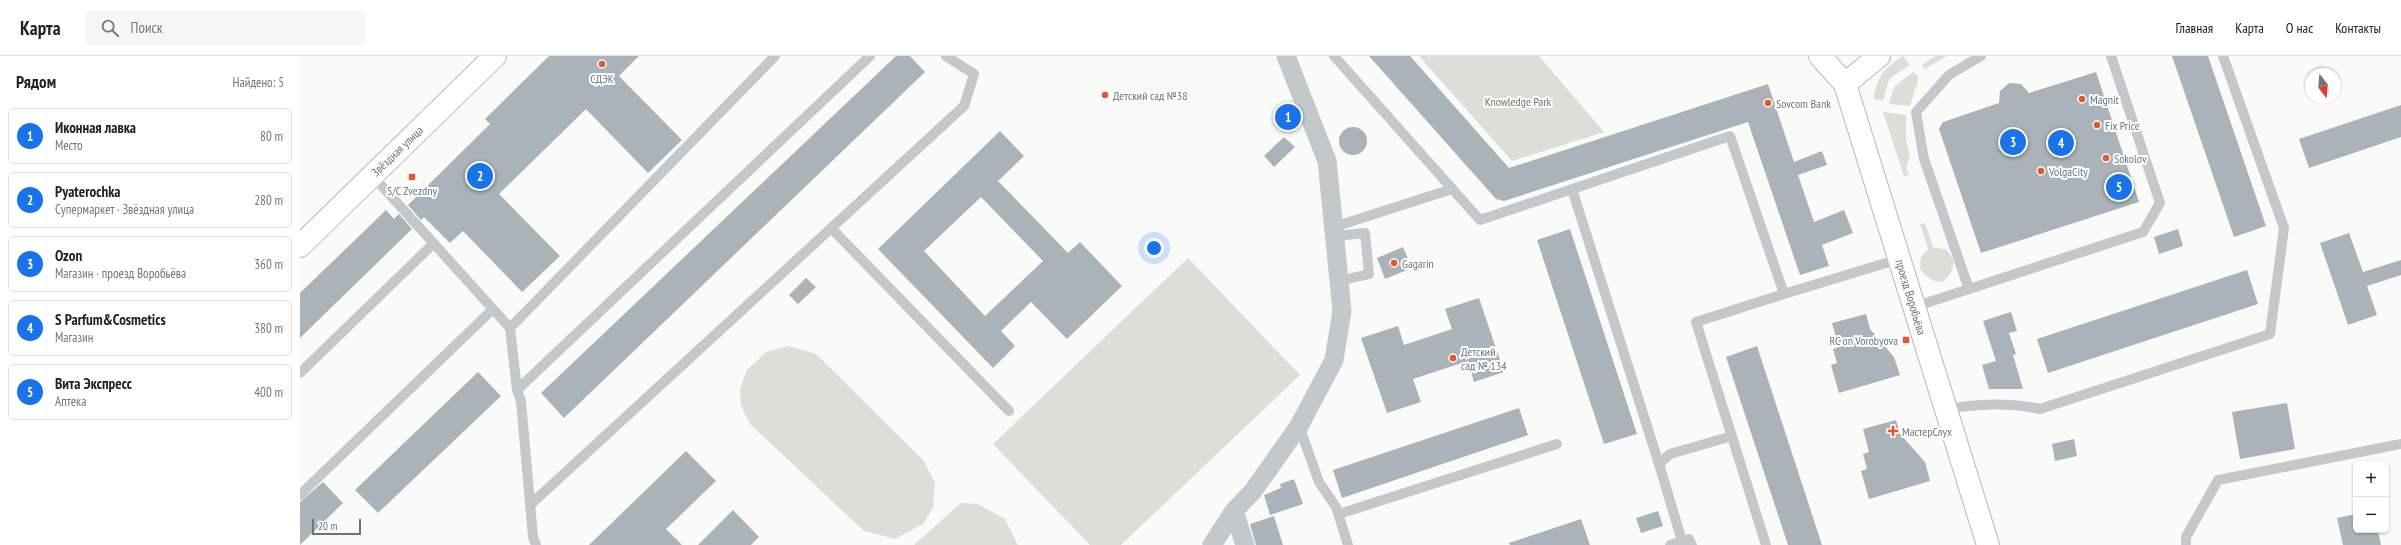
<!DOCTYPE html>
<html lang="ru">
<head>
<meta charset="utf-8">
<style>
	:root { --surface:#fff; --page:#f6f6f6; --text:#222; --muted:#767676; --line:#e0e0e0; --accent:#1a73e8 }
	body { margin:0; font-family:"PT Sans Narrow",sans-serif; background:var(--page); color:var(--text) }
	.controls { position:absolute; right:12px; bottom:12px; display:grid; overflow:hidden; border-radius:6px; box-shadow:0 1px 3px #0004 }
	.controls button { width:36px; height:36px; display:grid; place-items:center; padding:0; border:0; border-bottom:1px solid var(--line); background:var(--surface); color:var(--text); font:20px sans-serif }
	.compass { position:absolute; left:2005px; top:12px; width:36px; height:36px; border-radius:50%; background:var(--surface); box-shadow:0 1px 3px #0004; rotate:164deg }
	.scale { position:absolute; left:12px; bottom:10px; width:49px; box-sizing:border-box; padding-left:4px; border:2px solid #657683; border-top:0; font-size:11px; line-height:14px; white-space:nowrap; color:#657683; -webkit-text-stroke:3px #fff; paint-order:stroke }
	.you { position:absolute; left:854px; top:192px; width:14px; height:14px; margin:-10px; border:3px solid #fff; border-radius:50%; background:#1a73e8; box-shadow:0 0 0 6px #1a73e833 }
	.badge { display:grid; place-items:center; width:26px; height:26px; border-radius:50%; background:var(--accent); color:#fff; font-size:13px; font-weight:700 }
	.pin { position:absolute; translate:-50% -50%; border:2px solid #fff; box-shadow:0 1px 4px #0006 }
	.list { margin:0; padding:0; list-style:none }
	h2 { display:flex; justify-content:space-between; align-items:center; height:52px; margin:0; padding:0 16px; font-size:17px }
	h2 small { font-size:13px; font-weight:400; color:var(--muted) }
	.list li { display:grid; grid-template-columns:26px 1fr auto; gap:12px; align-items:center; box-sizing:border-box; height:56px; margin:0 8px 8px; padding:0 8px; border:1px solid var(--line); border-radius:6px }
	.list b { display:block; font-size:15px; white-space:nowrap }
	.list p { margin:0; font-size:13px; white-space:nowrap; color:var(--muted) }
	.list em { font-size:13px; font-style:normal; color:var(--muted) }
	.icon { flex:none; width:22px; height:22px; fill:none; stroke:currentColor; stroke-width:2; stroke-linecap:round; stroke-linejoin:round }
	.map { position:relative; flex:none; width:2101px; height:489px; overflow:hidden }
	header { display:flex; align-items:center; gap:24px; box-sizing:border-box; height:56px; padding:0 20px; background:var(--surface); border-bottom:1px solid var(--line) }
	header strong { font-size:19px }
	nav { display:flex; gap:22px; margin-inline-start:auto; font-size:14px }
	.search { width:280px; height:36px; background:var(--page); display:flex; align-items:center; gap:10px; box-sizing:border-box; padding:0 14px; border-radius:6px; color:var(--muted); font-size:15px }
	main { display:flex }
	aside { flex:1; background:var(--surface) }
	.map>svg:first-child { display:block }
	.green { fill:#dadfd7 }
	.building { fill:#aab3b9; fill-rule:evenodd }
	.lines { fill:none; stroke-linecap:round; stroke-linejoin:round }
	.secondary-casing { stroke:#b3babf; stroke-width:24 }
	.lane { stroke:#c3c8cc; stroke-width:10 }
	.street { stroke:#c3c8cc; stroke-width:19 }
	.secondary { stroke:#fff; stroke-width:22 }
	.poi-dot { fill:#e4572e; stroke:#fff; stroke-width:1.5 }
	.labels { text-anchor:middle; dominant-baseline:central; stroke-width:4; stroke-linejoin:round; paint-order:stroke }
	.poi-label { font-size:12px; fill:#657683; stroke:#fff; text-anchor:start }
	.park-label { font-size:12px; fill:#687a64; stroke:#fff }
	.street-label { font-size:12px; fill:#657683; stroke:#fff }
</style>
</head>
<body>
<header>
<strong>Карта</strong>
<div class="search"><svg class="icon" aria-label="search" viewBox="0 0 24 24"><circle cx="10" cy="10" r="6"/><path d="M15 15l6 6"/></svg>Поиск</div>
<nav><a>Главная</a><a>Карта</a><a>О нас</a><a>Контакты</a></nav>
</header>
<main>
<aside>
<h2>Рядом<small>Найдено: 5</small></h2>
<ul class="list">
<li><span class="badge">1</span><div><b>Иконная лавка</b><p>Место</p></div><em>80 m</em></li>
<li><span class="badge">2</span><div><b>Pyaterochka</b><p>Супермаркет · Звёздная улица</p></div><em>280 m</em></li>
<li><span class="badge">3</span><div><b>Ozon</b><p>Магазин · проезд Воробьёва</p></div><em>360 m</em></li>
<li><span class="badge">4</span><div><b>S Parfum&amp;Cosmetics</b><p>Магазин</p></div><em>380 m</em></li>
<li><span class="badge">5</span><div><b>Вита Экспресс</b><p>Аптека</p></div><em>400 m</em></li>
</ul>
</aside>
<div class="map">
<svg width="2101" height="489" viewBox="0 0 2101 489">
	<rect width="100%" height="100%" fill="#fafaf8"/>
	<path class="green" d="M 1119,0 L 1239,0 L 1304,76 L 1212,105 Z
		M 1603,0 L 1610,9 L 1589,23 L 1583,45 L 1574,43 C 1575,22 1586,11 1603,0 Z
		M 1635,0 L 1647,0 L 1625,13 L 1622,9 Z
		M 1613,16 L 1618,20 L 1618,24 L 1610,50 L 1589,48 L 1594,31 Z
		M 1583,56 L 1606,59 L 1606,83 L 1610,99 L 1606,112 L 1609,119 L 1604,120 Z
		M 1625,167 L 1633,191 L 1647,194 L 1654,205 C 1650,230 1635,232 1620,213 L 1621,201 L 1628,193 L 1620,168 Z
		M 888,202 L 1000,319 L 821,489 L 790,489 L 693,388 Z
		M 489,290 L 516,298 L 624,405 L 635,427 L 633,452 L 623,468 L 595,483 L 564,475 L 450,368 L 441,350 L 440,333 L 447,314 L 466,296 Z
		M 661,447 L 678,448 L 705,463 L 718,489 L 614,489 Z"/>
	<path class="building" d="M 249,0 L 339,0 L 319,20 L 382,84 L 348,117 L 286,53 L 199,138 L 260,200 L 222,236 L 163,175 L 150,187 L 124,161 L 121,164 L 108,149 L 190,68 L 185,63 Z
		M 596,0 L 610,0 L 625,16 L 264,362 L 241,337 Z
		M 1069,0 L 1110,0 L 1209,112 L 1468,28 L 1494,106 L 1522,95 L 1527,109 L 1498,119 L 1514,166 L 1544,154 L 1553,177 L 1522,189 L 1529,210 L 1500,219 L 1448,66 L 1204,145 L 1196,143 Z
		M 1872,0 L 1908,0 L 1966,170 L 1934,181 Z
		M 1796,16 L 1839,146 L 1681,197 L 1639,73 L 1643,66 L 1699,47 L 1700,35 L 1709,27 L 1721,28 L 1729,37 Z
		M 2101,49 L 2101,81 L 2009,112 L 1999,83 Z
		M1039 85a14 14 0 1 1 28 0a14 14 0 1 1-28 0Z
		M 700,75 L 724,100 L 698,125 L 768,197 L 780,186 L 822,230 L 767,283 L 731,246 L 701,275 L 715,290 L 693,312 L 578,193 ZM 681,141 L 743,205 L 685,260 L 624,195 Z
		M 984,81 L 995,91 L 974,111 L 964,100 Z
		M 86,154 L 94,163 L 99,158 L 112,173 L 0,282 L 0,237 Z
		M 1270,173 L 1337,378 L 1304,388 L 1237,184 Z
		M 1878,173 L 1883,190 L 1859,198 L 1854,181 Z
		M 2049,177 L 2063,216 L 2101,204 L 2101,219 L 2067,230 L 2077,259 L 2048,269 L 2020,187 Z
		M 1103,191 L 1112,212 L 1085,223 L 1077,202 Z
		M 1947,214 L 1958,248 L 1748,317 L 1737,283 Z
		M 506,222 L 516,231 L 498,248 L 489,239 Z
		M 1179,242 L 1204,316 L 1174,326 L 1168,305 L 1113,323 L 1121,346 L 1087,357 L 1061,282 L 1098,270 L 1104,289 L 1152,273 L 1145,253 Z
		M 1711,256 L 1717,275 L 1709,277 L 1716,298 L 1713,299 L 1723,333 L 1689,333 L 1682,309 L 1696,305 L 1683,265 Z
		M 1566,258 L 1570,273 L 1594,301 L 1600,319 L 1539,337 L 1531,309 L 1537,307 L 1533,293 L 1539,291 L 1532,267 Z
		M 1457,290 L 1522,489 L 1488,489 L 1485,480 L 1426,301 Z
		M 178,316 L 201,340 L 78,457 L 55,434 Z
		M 1987,347 L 1995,393 L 1940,403 L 1932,356 Z
		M 1219,352 L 1228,379 L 1042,442 L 1033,414 Z
		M 1596,364 L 1601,379 L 1625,406 L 1630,425 L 1569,443 L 1561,415 L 1567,413 L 1563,398 L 1569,396 L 1563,373 Z
		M 1774,383 L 1777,400 L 1755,405 L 1752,388 Z
		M 386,395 L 416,425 L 366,473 L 382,489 L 289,489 Z
		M 994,423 L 1003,448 L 970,459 L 964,439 L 981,432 L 980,428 Z
		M 23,426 L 43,447 L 0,489 L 0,446 Z
		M 433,454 L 459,481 L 451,489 L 398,489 Z
		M 1358,455 L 1363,470 L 1341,477 L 1336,462 Z
		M 2056,458 L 2056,474 L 2078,474 L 2081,489 L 2043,489 L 2037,462 Z
		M 974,460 L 983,489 L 956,489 L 950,468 Z
		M 1281,463 L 1290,489 L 1210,489 L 1209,487 Z"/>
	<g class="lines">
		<g class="secondary-casing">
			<path id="secondary" d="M 1520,0 L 1545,28 L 1688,489
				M 1545,28 L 1579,0
				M 0,190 L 195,0"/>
		</g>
		<path class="lane" d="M 1034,0 L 1180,164 L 1430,80 L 1484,238 L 1599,203
			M 72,119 L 210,272 L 217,334 L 221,345 L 233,481 L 236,489
			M 1272,133 L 1359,408
			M 1034,171 L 1152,133
			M 531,172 L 709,355
			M 1035,180 L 1065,177 L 1069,218 L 1039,225
			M 1669,233 L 1624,103 L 1616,56 L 1649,19 L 1681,0
			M 1614,251 L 1843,176 L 1860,147 L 1811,0
			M 210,272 L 475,0
			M 0,317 L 133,188
			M 217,334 L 570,0
			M 1646,353 C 1678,348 1708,346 1740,353 L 1970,278 L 1984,172 L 1923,0
			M 999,370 L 1019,426 L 1036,451 L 1048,489
			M 0,439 L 193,253
			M 230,449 L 664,50 L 674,18 L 646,0
			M 1039,458 L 1257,388
			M 1382,485 L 1359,408 L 1370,398 L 1432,380
			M 1370,489 L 1389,483 L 1392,489
			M 1466,489 L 1396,266 L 1484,238
			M 1886,489 L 1886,481 L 1918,424 L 2101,388"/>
		<path class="street" d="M 934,455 L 945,489
			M 912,489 L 934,455 L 953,435 L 999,370 L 1034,304 L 1042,255 L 1027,105 L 986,0"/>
		<use href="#secondary" class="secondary"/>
	</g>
	<g class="poi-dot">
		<circle cx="302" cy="8" r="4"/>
		<circle cx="805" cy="39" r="4"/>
		<circle cx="1782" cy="43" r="4"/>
		<circle cx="1468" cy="47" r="4"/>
		<circle cx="1797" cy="69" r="4"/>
		<circle cx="1806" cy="102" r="4"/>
		<circle cx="1741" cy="115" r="4"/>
		<rect x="108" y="117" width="8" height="8" rx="2"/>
		<circle cx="1094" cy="207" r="4"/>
		<rect x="1602" y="280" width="8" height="8" rx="2"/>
		<circle cx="1153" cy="302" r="4"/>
		<path d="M1591 369h4v4h4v4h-4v4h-4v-4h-4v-4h4z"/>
	</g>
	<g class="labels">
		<g class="poi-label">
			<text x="302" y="22" text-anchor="middle">СДЭК</text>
			<text x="813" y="39">Детский сад №38</text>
			<text x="1790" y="43">Magnit</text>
			<text x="1476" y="47">Sovcom Bank</text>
			<text x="1805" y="69">Fix Price</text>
			<text x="1814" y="102">Sokolov</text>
			<text x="1749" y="115">VolgaCity</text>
			<text x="112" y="134" text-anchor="middle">S/C Zvezdny</text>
			<text x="1102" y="207">Gagarin</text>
			<text x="1598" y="284" text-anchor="end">RC on Vorobyova</text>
			<text x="1161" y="295">Детский<tspan x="1161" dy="14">сад № 134</tspan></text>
			<text x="1602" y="375">МастерСлух</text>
		</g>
		<g class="park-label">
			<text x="1218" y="45">Knowledge Park</text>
		</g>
		<g class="street-label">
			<text transform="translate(97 95) rotate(-44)">Звёздная улица</text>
			<text transform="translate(1611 241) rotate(73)">проезд Воробьёва</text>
		</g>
	</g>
</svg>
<div class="controls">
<button>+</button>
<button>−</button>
</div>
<svg class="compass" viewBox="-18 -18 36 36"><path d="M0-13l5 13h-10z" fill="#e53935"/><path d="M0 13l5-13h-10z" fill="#767676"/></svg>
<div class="scale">20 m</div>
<div class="you"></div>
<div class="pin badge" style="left:988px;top:61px">1</div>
<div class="pin badge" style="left:180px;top:120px">2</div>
<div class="pin badge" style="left:1713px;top:86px">3</div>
<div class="pin badge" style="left:1761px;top:87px">4</div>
<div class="pin badge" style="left:1819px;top:131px">5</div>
</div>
</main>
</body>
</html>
